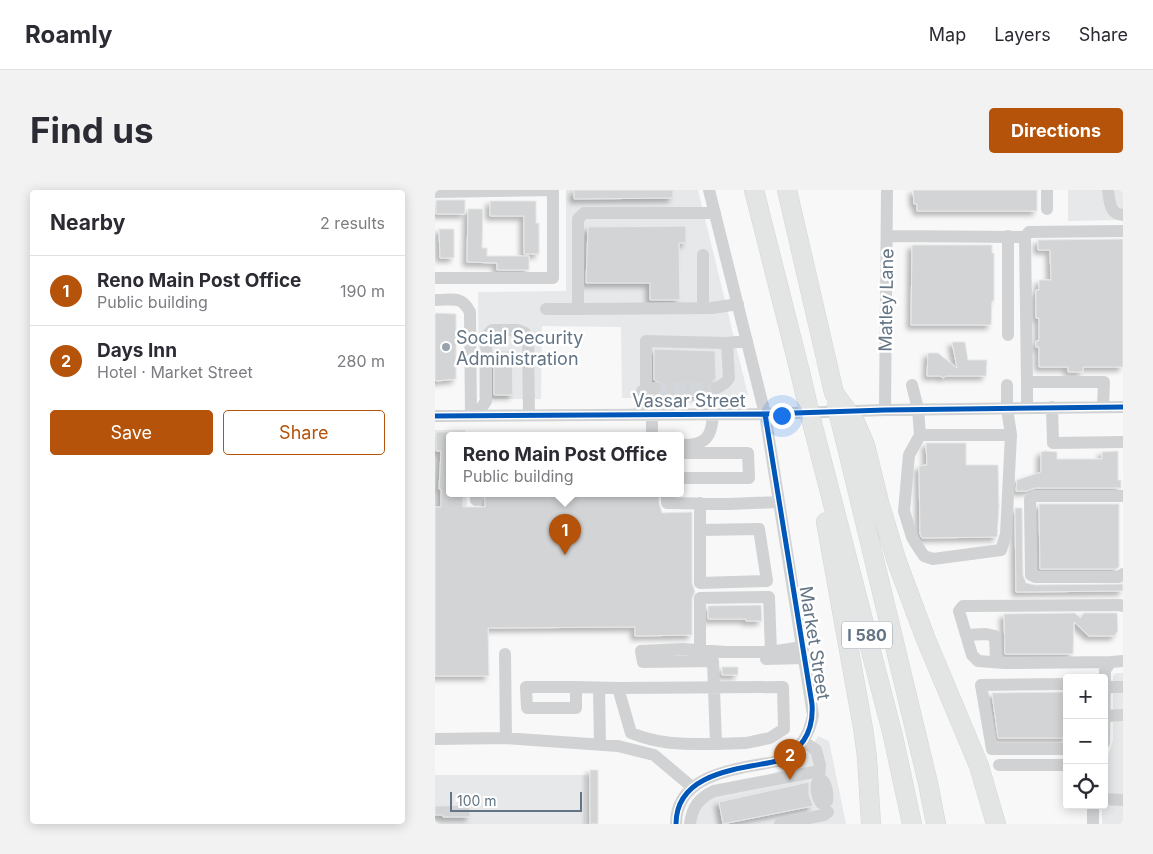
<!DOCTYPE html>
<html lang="en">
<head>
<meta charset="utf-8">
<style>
	:root { --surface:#fff; --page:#f2f2f3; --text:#2b2b33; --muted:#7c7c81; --line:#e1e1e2; --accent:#b45309 }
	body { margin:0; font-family:Inter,sans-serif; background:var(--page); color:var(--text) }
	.controls { position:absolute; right:15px; bottom:15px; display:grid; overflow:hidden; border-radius:5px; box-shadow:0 2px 12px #0003 }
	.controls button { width:45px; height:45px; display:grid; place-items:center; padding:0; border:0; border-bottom:1px solid var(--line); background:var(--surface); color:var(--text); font:25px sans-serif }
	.scale { position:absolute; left:15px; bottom:12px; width:132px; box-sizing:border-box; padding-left:5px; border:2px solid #637484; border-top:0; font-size:14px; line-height:18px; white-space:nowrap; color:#637484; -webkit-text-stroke:4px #fff; paint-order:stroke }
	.you { position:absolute; left:346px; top:225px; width:18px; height:18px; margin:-12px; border:4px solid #fff; border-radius:50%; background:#1a73e8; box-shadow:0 0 0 8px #1a73e833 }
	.badge { display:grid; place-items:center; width:32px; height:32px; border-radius:50%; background:var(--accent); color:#fff; font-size:16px; font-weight:700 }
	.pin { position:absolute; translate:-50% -41px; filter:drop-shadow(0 1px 2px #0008) }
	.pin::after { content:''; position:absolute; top:26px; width:18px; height:15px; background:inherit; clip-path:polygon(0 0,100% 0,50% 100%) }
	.popup { position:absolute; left:11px; top:242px; width:238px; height:65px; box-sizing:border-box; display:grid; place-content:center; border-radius:5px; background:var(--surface); filter:drop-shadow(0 1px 4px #0005); font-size:16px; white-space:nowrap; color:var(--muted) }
	.popup b { font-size:19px; color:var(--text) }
	.popup::after { content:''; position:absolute; left:50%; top:100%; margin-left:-10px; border:10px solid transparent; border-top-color:var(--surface) }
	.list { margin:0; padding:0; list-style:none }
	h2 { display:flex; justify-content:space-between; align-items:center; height:65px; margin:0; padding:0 20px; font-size:21px }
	h2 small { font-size:16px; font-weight:400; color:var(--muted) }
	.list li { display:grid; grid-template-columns:32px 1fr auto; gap:15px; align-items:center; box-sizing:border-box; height:70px; padding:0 20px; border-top:1px solid var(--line) }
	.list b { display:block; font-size:19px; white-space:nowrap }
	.list p { margin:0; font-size:16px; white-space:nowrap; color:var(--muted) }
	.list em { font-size:16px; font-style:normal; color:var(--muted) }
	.actions { display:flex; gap:10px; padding:15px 20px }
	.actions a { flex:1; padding:11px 0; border:1px solid var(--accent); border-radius:5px; text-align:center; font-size:18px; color:var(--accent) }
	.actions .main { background:var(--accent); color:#fff }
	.icon { flex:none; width:28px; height:28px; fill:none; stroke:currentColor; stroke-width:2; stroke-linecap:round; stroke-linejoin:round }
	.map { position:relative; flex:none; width:688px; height:634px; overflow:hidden; border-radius:5px }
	header { display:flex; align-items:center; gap:30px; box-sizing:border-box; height:70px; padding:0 25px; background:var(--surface); border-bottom:1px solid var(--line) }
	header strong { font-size:24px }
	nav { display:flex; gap:28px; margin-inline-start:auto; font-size:18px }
	.intro { display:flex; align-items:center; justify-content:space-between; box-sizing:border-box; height:120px; padding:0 30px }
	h1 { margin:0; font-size:35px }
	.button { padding:12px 22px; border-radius:5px; background:var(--accent); color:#fff; font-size:18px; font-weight:700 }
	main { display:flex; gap:30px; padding:0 30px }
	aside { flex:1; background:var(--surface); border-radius:5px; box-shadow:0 2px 12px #0003 }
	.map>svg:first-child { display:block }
	.built { fill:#e7e8e9 }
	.building { fill:#d3d4d5; stroke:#e8e8e8; filter:url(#shadow) }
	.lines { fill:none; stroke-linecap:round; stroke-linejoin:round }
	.minor-tunnel { stroke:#d3d7db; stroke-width:12; stroke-dasharray:12 6; stroke-linecap:butt }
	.highway-casing { stroke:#d4d6d6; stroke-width:20 }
	.minor { stroke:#d1d2d3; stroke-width:12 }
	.highway { stroke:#e3e4e4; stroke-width:19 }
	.highway-bridge-casing { stroke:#d4d6d6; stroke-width:20; stroke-linecap:butt }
	.highway-bridge { stroke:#e3e4e4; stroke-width:19 }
	.cycleway-casing { stroke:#fff; stroke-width:8 }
	.cycleway { stroke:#0057b8; stroke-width:5 }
	.poi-dot { fill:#97a2ad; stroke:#fff; stroke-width:2 }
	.labels { text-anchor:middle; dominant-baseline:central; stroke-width:5; stroke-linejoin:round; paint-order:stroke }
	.shield { fill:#fff; stroke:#929ea9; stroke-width:1 }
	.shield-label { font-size:16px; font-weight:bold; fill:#637484 }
	.street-label { font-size:18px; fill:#637484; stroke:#fff }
	.poi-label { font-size:18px; fill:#637484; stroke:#fff; text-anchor:start }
</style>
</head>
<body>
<header>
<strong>Roamly</strong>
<nav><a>Map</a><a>Layers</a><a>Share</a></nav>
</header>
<div class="intro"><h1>Find us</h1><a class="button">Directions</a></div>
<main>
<aside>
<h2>Nearby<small>2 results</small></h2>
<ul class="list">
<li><span class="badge">1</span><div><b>Reno Main Post Office</b><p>Public building</p></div><em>190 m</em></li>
<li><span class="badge">2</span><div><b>Days Inn</b><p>Hotel · Market Street</p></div><em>280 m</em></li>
</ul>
<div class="actions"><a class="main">Save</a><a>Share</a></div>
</aside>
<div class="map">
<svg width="688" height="634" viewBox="0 0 688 634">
	<defs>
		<filter id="shadow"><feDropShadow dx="-4" dy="4" stdDeviation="2.5" flood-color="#0004"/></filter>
	</defs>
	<rect width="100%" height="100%" fill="#f8f8f8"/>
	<path class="built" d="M 131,0 L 263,0 L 313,205 L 310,208 L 187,208 L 186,137 L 107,136 L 106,209 L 44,209 L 43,102 L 131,101 Z
		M 633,0 L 688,0 L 688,30 L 633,31 Z
		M 0,240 L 30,240 L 31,246 L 15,246 L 15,304 L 31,304 L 32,317 L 0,317 Z
		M 681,483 L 688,483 L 688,634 L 667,634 L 667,615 L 669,615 L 669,579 L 678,550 L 678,486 Z
		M 383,546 L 394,551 L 411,634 L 251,634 L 256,614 L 357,576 L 375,560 Z
		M 0,585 L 151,585 L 150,634 L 0,634 Z"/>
	<path class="building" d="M 139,0 L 238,0 L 238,8 L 139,9 Z
		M 478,0 L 602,0 L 602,21 L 482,21 L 482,14 L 479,14 Z
		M 1,10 L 30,10 L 30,24 L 1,24 Z
		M 55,11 L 101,11 L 101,33 L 104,33 L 104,64 L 89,64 L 89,26 L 55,26 Z
		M 33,19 L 48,19 L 47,58 L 52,58 L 52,66 L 94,66 L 94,80 L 62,80 L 62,73 L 32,72 Z
		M 251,36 L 251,53 L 244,53 L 245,110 L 215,110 L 215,93 L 151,93 L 153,37 Z
		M 4,39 L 19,39 L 19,68 L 5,68 Z
		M 688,49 L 688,177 L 648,177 L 648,182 L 633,182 L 633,177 L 604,177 L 604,157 L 601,157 L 601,151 L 604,151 L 604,128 L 601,128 L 601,100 L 604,100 L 604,90 L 616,90 L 615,60 L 603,60 L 603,50 Z
		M 477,55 L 557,55 L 557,63 L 559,63 L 559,111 L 557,111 L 556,135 L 476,135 Z
		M 1,123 L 21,124 L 21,189 L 2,191 L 0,190 L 0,124 Z
		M 517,152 L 530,152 L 533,170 L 552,170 L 551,186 L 511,186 L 509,188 L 505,186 L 492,186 L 493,163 L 503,163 L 522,178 Z
		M 219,159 L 280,161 L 281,188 L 275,194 L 274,198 L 279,206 L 220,206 L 225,204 L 228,198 L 226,193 L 219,190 Z
		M 59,161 L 77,161 L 78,205 L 59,205 Z
		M 1,242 L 15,242 L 15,304 L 28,304 L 28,317 L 50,317 L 50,304 L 224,304 L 224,313 L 227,323 L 257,322 L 257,393 L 260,402 L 257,408 L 257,445 L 200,446 L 200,437 L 53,438 L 54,486 L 0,486 L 0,317 L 6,317 L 6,299 L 4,299 L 6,261 L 1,261 Z
		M 491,253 L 531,253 L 531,275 L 563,275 L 564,317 L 562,347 L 487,348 L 485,344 L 484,276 L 492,275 Z
		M 610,261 L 622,262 L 622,269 L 667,269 L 667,262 L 683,261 L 683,290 L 686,290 L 686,298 L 600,298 L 592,301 L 581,301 L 582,290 L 606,282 L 606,262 Z
		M 604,314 L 684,314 L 684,377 L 681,379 L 605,379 Z
		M 580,318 L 587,318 L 588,385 L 591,393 L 600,395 L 688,394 L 688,401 L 581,402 Z
		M 326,415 L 327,431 L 311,431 L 311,429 L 273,429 L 273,416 Z
		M 640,423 L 645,428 L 649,423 L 682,423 L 683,441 L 679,446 L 654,446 L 639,432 L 638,464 L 570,464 L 569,424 Z
		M 287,477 L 303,477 L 303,485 L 287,485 Z
		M 632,502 L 632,548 L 563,548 L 557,503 Z
		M 155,580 L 163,580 L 163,634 L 155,634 Z
		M 374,592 L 374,604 L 378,616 L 288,634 L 284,612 Z
		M 35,615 L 35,627 L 8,627 L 8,625 L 0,625 L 0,616 Z"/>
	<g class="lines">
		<path class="minor-tunnel" d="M 220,198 L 282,198"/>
		<g class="highway-casing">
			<path id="highway" d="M 319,0 L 366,186
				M 352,0 L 399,203
				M 375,225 L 458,546 L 477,634
				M 430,255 L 444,312 L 462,372 L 490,447 L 544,576 L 561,634
				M 412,257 L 493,593 L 501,634
				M 391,332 L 428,538 L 432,567 L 436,634"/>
		</g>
		<path class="minor" d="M 612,0 L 612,19
			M 673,0 C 675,12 674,24 688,25
			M 0,2 L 118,0 L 118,88 L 0,88
			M 280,23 L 149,23 L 143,29 L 143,119 L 277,118 L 303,114
			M 452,46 L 590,47 L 594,42 L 688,41
			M 590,47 L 592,192
			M 0,110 C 17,110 26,105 35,122 L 36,225
			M 268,118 L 268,65
			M 111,119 L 143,119
			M 573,145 L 573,46
			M 477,195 L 483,219 L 485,245 L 576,245
			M 282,198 L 290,193 L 294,188 L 292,153 L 312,151
			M 211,199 L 211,151 L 292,153
			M 617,217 L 618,253 L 688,252
			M 592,218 L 592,192 L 669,192 L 668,217
			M 450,220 L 452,0
			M 205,224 L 207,201 L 211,199 L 220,198
			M 42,225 L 51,211 L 51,146 L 57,140 L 83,140 L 90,143 L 93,150 L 94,225
			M 0,226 L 330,224 L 450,220 L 688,217
			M 485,245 L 474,265 L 469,321 L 477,347 L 481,354 L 489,366 L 498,369 L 566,360 L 571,344 L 576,245 L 572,218 L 572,195
			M 217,246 L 217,224
			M 248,255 C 271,255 277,247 278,224
			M 245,263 L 313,263 L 314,288 L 245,288
			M 232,304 L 232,313 L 294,314 L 343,312
			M 688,306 L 600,306 L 595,309 L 596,385 L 600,387 L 684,387 L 688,384
			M 41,310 L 42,304
			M 265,340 L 324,339 L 332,391 L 265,393 L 265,313
			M 531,445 L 551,444 L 560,446 L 561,472
			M 265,460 L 265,408 L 334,407 L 336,462
			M 70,464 L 71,548
			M 331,469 L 369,468
			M 676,472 L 570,473 L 543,471 L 537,465 L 524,421 L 528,416 L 685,415 L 688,416
			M 632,494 L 546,495 L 557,559 L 632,559
			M 91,497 L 141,497 L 141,518 L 92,518 Z
			M 141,497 L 183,498 L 196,543 C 226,555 248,554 281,554 L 278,471 L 208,472 L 206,461 L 248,459 L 291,462 L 336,462 L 367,457
			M 669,497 L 688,497
			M 164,498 L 165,555
			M 183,498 L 348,497 L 349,539 L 335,548 L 311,553 L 281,554
			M 670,526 L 688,525
			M 0,549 L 71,548 L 183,556 L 219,565 L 257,597
			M 369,552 L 381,560 L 385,575 L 384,588
			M 669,553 L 670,480 L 676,472 L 688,471
			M 564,575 L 632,575
			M 383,591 L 388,591 C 392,596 393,606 392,611 L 389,614 L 386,613 C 382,607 380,597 383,591 Z
			M 669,609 L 688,610
			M 241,634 C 241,582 305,579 343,571 C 364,562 374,547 378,525 L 330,224 L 274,0
			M 255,634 C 257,617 264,608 279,601 L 384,581
			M 345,634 L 389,625 L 393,622
			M 658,634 L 658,615"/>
		<use href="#highway" class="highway"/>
		<g class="highway-bridge-casing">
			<path id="highway-bridge" d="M 366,186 L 375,225
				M 399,203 L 420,232 L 430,255
				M 401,213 L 412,257"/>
		</g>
		<use href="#highway-bridge" class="highway-bridge"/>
		<g class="cycleway-casing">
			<path id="cycleway" d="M 0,226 L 330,224 L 450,220 L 688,217
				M 241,634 C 241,582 305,579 343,571 C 367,560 379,541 377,514 L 330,224"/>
		</g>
		<use href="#cycleway" class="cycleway"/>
	</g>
	<circle class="poi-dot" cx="11" cy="157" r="5"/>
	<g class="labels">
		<rect class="shield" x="407" y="431.5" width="50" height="27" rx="4"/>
		<g class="shield-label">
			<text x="432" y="445">I 580</text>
		</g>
		<g class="street-label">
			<text transform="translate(451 110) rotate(-89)">Matley Lane</text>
			<text x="254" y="210">Vassar Street</text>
			<text transform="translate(380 453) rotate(81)">Market Street</text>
		</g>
		<g class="poi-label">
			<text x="21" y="147">Social Security<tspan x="21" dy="21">Administration</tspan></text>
		</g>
	</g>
</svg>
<div class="controls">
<button>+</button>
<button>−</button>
<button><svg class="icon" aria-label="locate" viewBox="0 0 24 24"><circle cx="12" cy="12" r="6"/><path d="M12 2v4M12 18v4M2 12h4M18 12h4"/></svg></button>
</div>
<div class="scale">100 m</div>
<div class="you"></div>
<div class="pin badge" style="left:130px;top:365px">1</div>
<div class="popup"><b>Reno Main Post Office</b>Public building</div>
<div class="pin badge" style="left:355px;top:590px">2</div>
</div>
</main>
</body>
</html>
